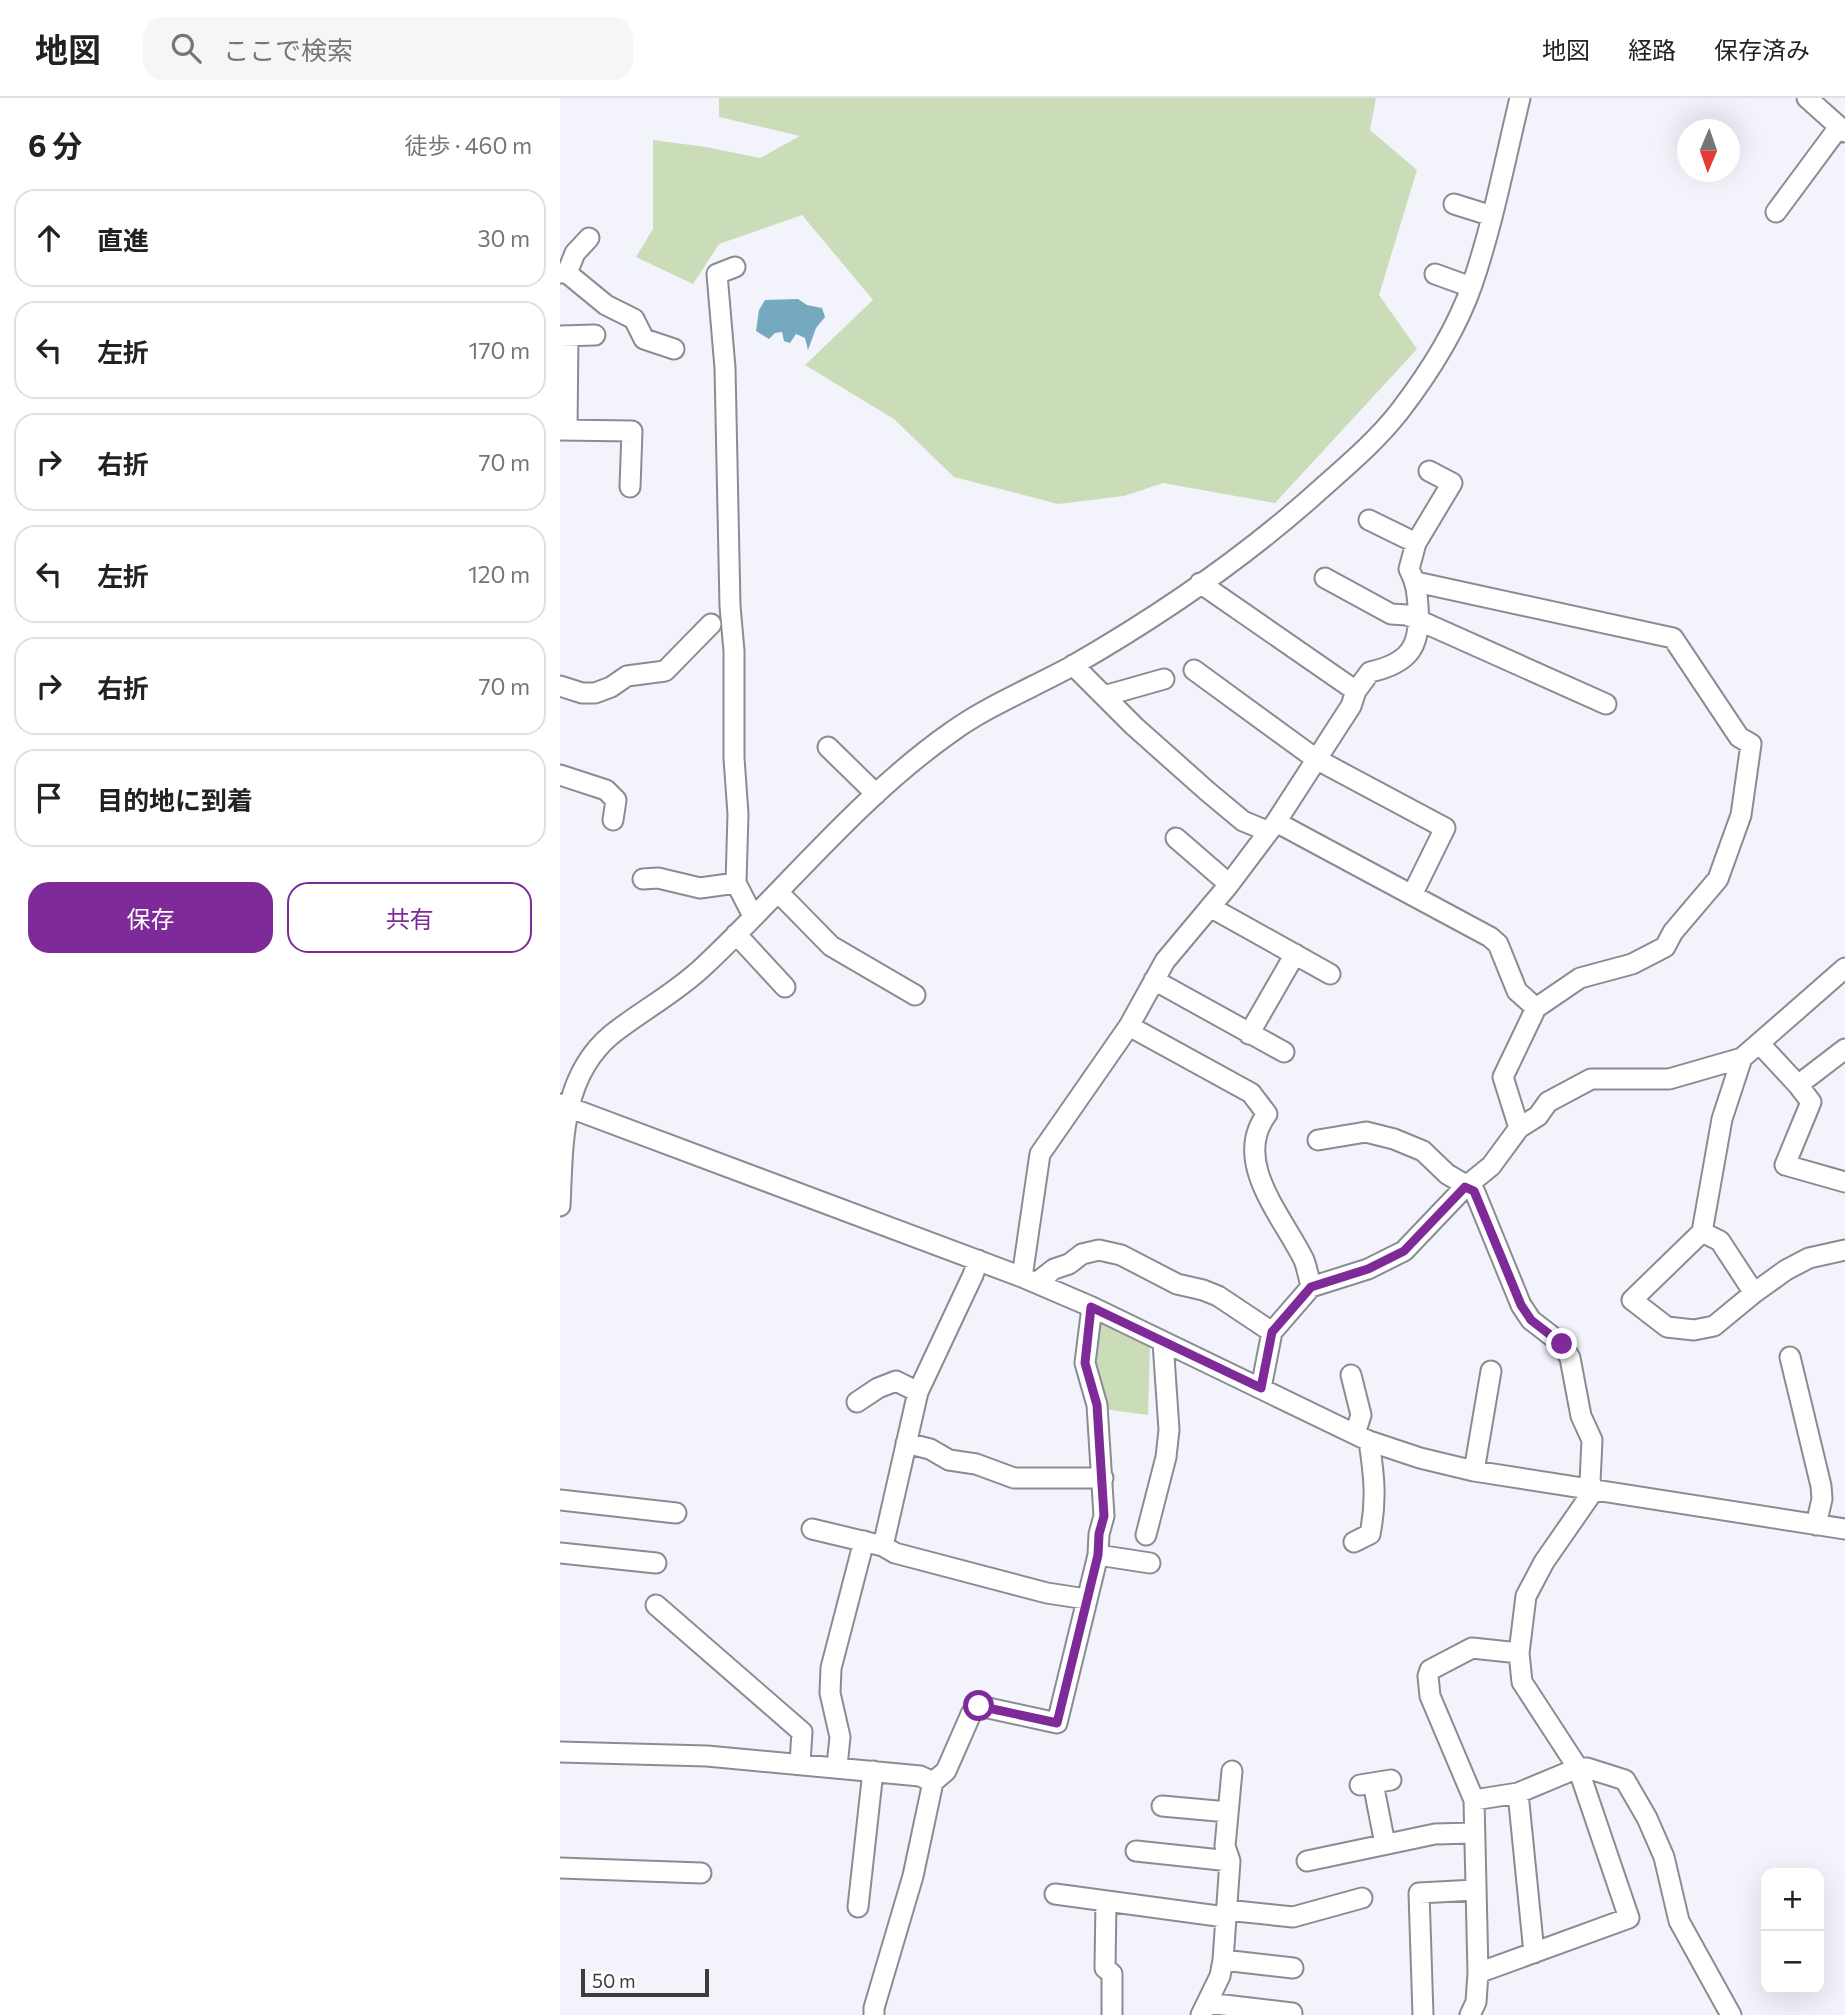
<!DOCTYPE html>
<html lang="ja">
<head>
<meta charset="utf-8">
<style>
	:root { --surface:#fff; --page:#f6f6f6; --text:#222; --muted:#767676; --line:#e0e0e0; --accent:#7e2a99 }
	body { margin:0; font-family:Commissioner,"Noto Sans JP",sans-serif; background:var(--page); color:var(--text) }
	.controls { position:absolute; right:21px; bottom:21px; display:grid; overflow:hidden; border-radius:14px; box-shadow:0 7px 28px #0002 }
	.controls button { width:63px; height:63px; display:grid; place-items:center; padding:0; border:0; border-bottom:2px solid var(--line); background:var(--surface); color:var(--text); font:35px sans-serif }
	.compass { position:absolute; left:1117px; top:21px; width:63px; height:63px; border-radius:50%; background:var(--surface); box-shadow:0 7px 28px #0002; rotate:182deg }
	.scale { position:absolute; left:21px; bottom:18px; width:128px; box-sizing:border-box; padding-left:7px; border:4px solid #3c3c3f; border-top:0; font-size:19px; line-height:24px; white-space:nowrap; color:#3c3c3f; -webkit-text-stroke:5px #fff; paint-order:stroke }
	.stop { position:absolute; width:21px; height:21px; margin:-16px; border:5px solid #7e2a99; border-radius:50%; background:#fff }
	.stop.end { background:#7e2a99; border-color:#fff; box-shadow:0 2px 7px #0008 }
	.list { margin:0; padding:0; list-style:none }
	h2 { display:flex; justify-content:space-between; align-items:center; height:91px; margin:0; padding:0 28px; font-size:30px }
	h2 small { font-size:23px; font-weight:400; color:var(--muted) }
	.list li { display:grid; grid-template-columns:46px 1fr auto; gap:21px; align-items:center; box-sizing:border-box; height:98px; margin:0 14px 14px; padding:0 14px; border:2px solid var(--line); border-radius:21px }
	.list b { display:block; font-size:26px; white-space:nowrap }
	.list em { font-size:23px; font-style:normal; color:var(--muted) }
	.actions { display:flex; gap:14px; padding:21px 28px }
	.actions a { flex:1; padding:16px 0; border:2px solid var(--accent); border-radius:21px; text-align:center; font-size:24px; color:var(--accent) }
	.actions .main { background:var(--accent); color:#fff }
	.icon { flex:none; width:38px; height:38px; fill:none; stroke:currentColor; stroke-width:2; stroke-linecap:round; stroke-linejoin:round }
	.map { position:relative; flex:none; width:1285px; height:1917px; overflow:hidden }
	header { display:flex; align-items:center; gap:42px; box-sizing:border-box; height:98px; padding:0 35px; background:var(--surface); border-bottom:2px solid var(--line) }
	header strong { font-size:33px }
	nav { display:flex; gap:38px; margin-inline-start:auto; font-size:24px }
	.search { width:490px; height:63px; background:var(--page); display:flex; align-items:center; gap:18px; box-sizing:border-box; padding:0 24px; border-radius:21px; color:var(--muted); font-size:26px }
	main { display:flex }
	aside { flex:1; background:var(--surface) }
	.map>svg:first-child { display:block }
	.green { fill:#cbdcb9 }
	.water { fill:#76a9bf }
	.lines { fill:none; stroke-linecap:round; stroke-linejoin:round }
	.minor-casing { stroke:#8b8c93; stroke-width:23 }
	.minor { stroke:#fff; stroke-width:19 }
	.route { stroke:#7e2a99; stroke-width:9 }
</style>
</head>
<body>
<header>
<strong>地図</strong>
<div class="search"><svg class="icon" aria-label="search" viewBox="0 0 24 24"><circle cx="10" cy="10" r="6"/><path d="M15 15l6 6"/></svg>ここで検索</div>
<nav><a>地図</a><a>経路</a><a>保存済み</a></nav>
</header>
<main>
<aside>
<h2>6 分<small>徒歩 · 460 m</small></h2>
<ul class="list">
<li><svg class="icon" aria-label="ahead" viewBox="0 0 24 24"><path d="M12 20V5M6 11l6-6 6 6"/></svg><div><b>直進</b></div><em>30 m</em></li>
<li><svg class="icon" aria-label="left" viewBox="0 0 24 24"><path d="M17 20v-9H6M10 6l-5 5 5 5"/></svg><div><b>左折</b></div><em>170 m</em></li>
<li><svg class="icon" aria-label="right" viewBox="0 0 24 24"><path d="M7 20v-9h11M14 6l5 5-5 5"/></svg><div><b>右折</b></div><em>70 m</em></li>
<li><svg class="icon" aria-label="left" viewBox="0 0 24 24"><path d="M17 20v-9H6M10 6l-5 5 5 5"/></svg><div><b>左折</b></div><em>120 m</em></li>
<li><svg class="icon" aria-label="right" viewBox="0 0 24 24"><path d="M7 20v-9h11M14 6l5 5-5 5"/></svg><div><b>右折</b></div><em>70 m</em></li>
<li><svg class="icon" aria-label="arrive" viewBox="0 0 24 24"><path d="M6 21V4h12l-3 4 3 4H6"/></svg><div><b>目的地に到着</b></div></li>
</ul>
<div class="actions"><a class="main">保存</a><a>共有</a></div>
</aside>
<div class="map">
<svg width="1285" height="1917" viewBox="0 0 1285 1917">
	<rect width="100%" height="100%" fill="#f2f3fb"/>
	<path class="green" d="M 159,0 L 816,0 L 810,32 L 857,72 L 819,197 L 857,251 L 715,405 L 603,385 L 564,398 L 498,406 L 394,379 L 334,321 L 245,267 L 313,202 L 242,117 L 159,146 L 133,186 L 76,159 L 93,131 L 93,42 L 146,49 L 200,60 L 240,38 L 159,19 Z
		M 536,1221 L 590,1247 L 588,1317 L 543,1311 L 529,1266 Z"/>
	<path class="water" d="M 238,201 L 247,207 L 262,210 L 265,219 L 256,230 L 248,252 L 245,240 L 236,236 L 230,245 L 224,243 L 222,234 L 215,235 L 209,241 L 196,233 L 199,212 L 205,202 Z"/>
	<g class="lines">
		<g class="minor-casing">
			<path id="minor" d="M 1247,0 L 1285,34
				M 894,106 L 932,118
				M 1216,114 L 1279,29
				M 175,169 L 157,176 L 165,270 L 170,508 L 174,553 L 174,660 L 178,716 L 176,785 L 193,818
				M 0,175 L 7,175 L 46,207 L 74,221 L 84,241 L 114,251
				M 7,175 L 15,155 L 29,140
				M 875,176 L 911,189
				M 0,238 L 35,237
				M 0,332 L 72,333 L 70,389
				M 7,332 L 8,238
				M 809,422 L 856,445
				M 765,480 L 831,516 L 847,517 L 1046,606
				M 856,484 L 1113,540 L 1179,639 L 1191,646 L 1181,717 L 1158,781 L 1113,834 L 1105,849 L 1072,866 L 1020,880 L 976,910
				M 640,485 L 796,593
				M 513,567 L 574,628 L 647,693 L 683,723 L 707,733
				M 634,572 L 756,661 L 885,730 L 852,797
				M 0,588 L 22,595 L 35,595 L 51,589 L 67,578 L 105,573 L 151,526
				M 544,598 L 604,581
				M 268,649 L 316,696
				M 0,677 L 46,692 L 56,702 L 53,722
				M 716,724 L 930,839 L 938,846 L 957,893 L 976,910 L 943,979 L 959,1030
				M 616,740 L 669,786
				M 83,781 L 98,780 L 140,790 L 176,785
				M 218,794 L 271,848 L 355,897
				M 650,809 L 770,876
				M 176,836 L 225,889
				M 594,882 L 724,954
				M 569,928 L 691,995 L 707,1016 C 671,1063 723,1119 744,1162 C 747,1170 749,1180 751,1189
				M 689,936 L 735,856
				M 1199,945 L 1238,987 L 1251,1004 L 1225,1067 L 1285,1084
				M 1182,960 L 1162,1021 L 1142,1134 L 1072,1202 L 1107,1229 L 1134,1232 L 1154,1228 L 1194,1195 L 1226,1172 L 1249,1160 L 1285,1152
				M 1238,987 L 1285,951
				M 0,1006 L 462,1179 L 532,1209 L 809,1343 L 860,1360 L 914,1373 L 1285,1431
				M 758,1042 L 806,1034 L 834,1041 L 863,1053 L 887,1076 L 914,1092 L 961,1207 L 971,1222 L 1002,1246 L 1010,1260 L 1021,1318 L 1032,1342 L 1030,1384 L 1034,1392 L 984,1464 L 966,1498 L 959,1555 L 962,1584 L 1018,1670 L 1027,1670 L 1065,1682 L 1087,1720 L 1104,1759 L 1119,1823 L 1171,1917
				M 0,1108 C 3,1048 0,980 51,937 C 81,913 116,895 144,868 C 226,791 298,700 390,635 C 427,608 472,590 512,568 C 601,517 687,458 763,389 C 790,365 817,342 839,314 C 869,275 896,233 912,187 C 933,126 945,62 960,0
				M 1142,1134 L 1160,1143 L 1194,1195
				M 462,1179 L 480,1056 L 569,928 L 605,863 L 667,789 L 716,724 L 791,608 L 796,593 L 810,574 C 851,565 861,547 858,508 C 857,494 856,484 849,471 L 856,445 L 892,385 L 869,373
				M 476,1185 L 494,1171 L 509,1166 L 522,1156 L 539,1152 L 561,1157 L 617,1186 L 643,1192 L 658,1198 L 712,1234
				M 1230,1259 L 1261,1388 L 1262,1401 L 1256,1427
				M 791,1277 L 801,1317 L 795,1336
				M 701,1290 L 712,1234 L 751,1189 L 808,1171 L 844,1153 L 905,1089 L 931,1068 L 959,1030 L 978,1018 L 988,1004 L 1031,981 L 1109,981 L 1182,960 L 1285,870
				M 297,1304 L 318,1290 L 336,1283 L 358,1294
				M 346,1345 L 370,1351 L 389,1362 L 416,1366 L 454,1380 L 543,1380
				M 914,1373 L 931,1273
				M 0,1402 L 116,1415
				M 252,1431 L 323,1448 L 335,1455 L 487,1495 L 526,1501
				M 586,1437 L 606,1359 L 609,1332 L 603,1244
				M 794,1444 L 810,1436 C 817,1402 814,1377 809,1343
				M 323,1448 L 358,1294 L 413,1177 L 418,1162
				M 0,1455 L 96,1465
				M 538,1457 L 590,1465
				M 96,1507 L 242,1634 L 240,1665
				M 0,1654 L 147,1658 L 360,1678 L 373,1684 L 353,1778 L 314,1910 L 314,1917
				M 277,1668 L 280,1639 L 270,1595 L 271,1570 L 304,1443
				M 373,1684 L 386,1673 L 411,1616 L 419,1608 L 497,1625 L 538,1457 L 539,1436 L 544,1418 L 537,1307 L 525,1265 L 532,1209
				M 813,1685 L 825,1746
				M 800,1687 L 831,1682
				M 958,1695 L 974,1855
				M 914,1702 L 958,1695 L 1018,1670 L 1069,1820 L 918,1875
				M 602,1708 L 668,1714
				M 576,1753 L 670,1763
				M 747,1763 L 875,1736 L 913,1735
				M 0,1770 L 141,1775
				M 495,1796 L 665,1819
				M 546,1803 L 545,1870 L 552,1876 L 552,1917
				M 298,1809 L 313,1673
				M 666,1812 L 733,1819 L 802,1800
				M 663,1862 L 733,1870
				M 647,1905 L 732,1915
				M 641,1917 L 660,1878 L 663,1862 L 670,1763 L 665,1748 L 672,1673
				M 863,1917 L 859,1795 L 915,1792
				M 910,1917 L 916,1904 L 918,1875 L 914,1702 L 870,1598 L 868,1578 L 870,1572 L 912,1550 L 959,1555"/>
		</g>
		<use href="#minor" class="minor"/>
	</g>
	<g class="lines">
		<path class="route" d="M 419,1608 L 497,1625 L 538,1457 L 539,1436 L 544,1418 L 537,1307 L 525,1265 L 531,1209 L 701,1290 L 712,1234 L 751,1189 L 808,1171 L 844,1153 L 905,1089 L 914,1093 L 961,1207 L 971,1222 L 1002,1246"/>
	</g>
</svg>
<div class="controls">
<button>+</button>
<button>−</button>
</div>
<svg class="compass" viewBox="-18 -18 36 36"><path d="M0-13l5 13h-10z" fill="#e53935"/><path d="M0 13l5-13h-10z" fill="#767676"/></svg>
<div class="scale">50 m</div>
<div class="stop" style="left:419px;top:1608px"></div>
<div class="stop end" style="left:1002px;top:1246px"></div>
</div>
</main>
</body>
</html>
